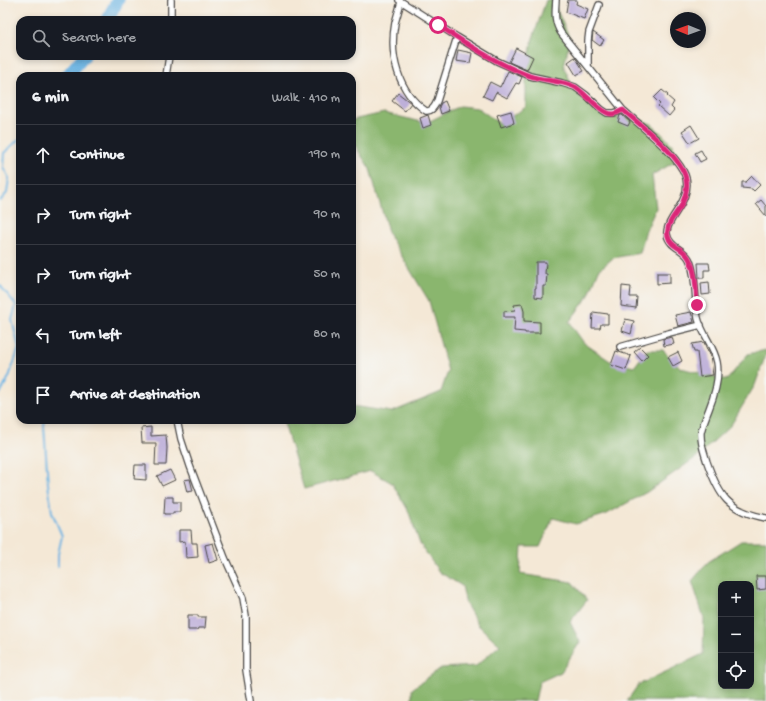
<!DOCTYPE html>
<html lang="en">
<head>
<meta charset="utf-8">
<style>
	:root { --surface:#171b24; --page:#20242c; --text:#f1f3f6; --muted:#9ea1a6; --line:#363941 }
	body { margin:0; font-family:"Gochi Hand",sans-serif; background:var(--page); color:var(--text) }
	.controls { position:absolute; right:12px; bottom:12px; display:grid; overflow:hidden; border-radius:8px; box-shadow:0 2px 6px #0003 }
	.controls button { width:36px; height:36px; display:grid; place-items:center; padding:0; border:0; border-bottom:1px solid var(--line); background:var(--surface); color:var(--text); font:20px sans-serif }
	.compass { position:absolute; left:670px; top:12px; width:36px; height:36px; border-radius:50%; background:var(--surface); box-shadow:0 2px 6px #0003; rotate:271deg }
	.stop { position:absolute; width:12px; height:12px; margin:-9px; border:3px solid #db2777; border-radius:50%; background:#fff }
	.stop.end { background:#db2777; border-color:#fff; box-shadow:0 1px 4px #0008 }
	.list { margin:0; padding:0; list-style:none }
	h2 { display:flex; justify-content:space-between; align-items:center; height:52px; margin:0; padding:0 16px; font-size:17px }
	h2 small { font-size:13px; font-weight:400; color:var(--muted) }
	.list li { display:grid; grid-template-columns:26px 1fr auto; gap:12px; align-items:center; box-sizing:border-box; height:60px; padding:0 16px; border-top:1px solid var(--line) }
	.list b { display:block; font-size:15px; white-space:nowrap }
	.list em { font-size:13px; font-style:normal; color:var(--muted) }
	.icon { flex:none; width:22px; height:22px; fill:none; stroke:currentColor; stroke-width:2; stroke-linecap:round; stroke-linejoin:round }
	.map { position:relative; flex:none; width:766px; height:701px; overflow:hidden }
	.search { position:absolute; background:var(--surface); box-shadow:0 2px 6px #0003; left:16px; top:16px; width:340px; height:44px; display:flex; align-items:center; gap:10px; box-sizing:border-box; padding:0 14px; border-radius:12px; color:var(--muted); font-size:15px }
	.panel { position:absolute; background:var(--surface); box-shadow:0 2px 6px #0003; left:16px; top:72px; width:340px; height:352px; border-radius:12px }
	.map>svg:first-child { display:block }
	.forest { fill:#8ab66e; stroke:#5a704c; fill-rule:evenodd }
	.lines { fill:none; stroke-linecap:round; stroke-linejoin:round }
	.stream { stroke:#6bb4e3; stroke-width:2 }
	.river { stroke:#6bb4e3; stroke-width:13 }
	.building { fill:#bdafd9 }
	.street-casing { stroke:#494745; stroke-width:8 }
	.street { stroke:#fff; stroke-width:5.5 }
	.route { stroke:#db2777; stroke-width:5 }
</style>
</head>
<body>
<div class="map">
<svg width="766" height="701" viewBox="0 0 766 701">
	<rect width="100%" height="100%" fill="#f6f6f2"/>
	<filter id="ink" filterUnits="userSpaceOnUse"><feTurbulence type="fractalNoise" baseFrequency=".025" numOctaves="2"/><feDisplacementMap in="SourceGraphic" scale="8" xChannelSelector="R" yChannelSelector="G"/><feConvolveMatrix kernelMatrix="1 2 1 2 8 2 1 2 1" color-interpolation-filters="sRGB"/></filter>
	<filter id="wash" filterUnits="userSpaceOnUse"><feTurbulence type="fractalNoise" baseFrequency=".012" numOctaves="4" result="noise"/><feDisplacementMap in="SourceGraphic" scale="16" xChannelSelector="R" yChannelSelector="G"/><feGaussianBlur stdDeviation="0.9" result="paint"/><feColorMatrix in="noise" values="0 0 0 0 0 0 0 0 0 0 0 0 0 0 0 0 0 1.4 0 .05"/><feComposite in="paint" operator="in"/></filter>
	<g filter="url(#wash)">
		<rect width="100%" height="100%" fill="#f4e8d6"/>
		<path class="forest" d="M 546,0 L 552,0 L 570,38 L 564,67 L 574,90 L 609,116 L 636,118 L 652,124 L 671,143 L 680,159 L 652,175 L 656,208 L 645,233 L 640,253 L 613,258 L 599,270 L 588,297 L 569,322 L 584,343 L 610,361 L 634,367 L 647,350 L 663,350 L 681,368 L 727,380 L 748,354 L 766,350 L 766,354 L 755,385 L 731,425 L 698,456 L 647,492 L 607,514 L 576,524 L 553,518 L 540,547 L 522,547 L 520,574 L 572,582 L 587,600 L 570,622 L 580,642 L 561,672 L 539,682 L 535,701 L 412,701 L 412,689 L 441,668 L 476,666 L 500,645 L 478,625 L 466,604 L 462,586 L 439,572 L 420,544 L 408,510 L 392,483 L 371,471 L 304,489 L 283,420 L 352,420 L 352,406 L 392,412 L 441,392 L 448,371 L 429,301 L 389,235 L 370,169 L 352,141 L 352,120 L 384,113 L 426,123 L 460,106 L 478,108 L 500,124 L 526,107 L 526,77 L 532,41 Z
			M 741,541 L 766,541 L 766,701 L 627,701 L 638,685 L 703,654 L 704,618 L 692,581 L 708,562 ZM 721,584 L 751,584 L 751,686 L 721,686 Z"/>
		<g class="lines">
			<path class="stream" d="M 0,201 L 7,193 L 9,178 L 3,167 L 4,153 L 19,139 L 20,139
				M 0,285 L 16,305 L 12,320 L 19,348 L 9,377 L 0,394
				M 45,420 L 44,426 L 48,484 L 52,512 L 62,536 L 58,554 L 58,566"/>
			<path class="river" d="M 107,20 L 118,0
				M 67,76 L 84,56"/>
		</g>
		<g id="blocks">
			<path class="building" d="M 568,0 L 577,0 L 576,4 L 588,9 L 584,19 L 566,12 Z
				M 593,32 L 604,40 L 600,46 L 592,40 Z
				M 516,48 L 533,57 L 527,70 L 509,62 Z
				M 458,50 L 472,53 L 470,63 L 456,61 Z
				M 575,57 L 584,71 L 576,75 L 568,62 Z
				M 508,71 L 522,77 L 519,84 L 516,83 L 507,98 L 496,92 L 492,100 L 483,96 L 490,82 L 500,87 L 502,83 L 502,84 Z
				M 662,90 L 668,95 L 667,96 L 674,102 L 671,107 L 674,110 L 669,116 L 658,106 L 660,104 L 654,98 Z
				M 398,93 L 411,103 L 405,111 L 392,101 Z
				M 445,101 L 449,111 L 441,114 L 439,107 L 441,103 Z
				M 511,111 L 514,123 L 501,127 L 497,115 Z
				M 428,115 L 431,125 L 423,128 L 420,118 Z
				M 620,115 L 622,115 L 630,122 L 628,126 L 618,122 Z
				M 691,125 L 699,138 L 690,143 L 682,131 Z
				M 701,150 L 706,159 L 700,162 L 695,153 Z
				M 752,176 L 760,185 L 754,191 L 752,189 L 742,188 L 742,182 L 746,182 Z
				M 761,200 L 766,206 L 766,216 L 756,204 Z
				M 536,262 L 546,262 L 545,274 L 547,274 L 546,286 L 543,286 L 543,298 L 535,297 L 535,288 L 536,288 Z
				M 698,263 L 709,263 L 710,270 L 704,270 L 704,278 L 699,278 Z
				M 657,273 L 670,273 L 670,283 L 657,284 Z
				M 709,282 L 710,294 L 702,295 L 701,283 Z
				M 622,286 L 631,287 L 630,297 L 637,297 L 636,308 L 621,306 Z
				M 522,304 L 524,311 L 524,321 L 540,322 L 540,333 L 525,333 L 525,332 L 514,331 L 515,317 L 504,317 L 504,311 L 515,310 L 514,305 Z
				M 593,312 L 608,314 L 608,324 L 601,324 L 600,328 L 592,328 Z
				M 691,312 L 694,322 L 678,326 L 675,315 Z
				M 625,319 L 634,321 L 631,334 L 622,331 Z
				M 672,337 L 674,344 L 664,346 L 663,339 Z
				M 704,342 L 708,352 L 709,352 L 710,355 L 713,375 L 700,377 L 697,352 L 694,352 L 692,344 Z
				M 640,347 L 648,355 L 642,361 L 634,352 Z
				M 616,351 L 631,356 L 626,370 L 611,365 Z
				M 678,352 L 682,361 L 673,366 L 668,357 Z
				M 151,427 L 151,436 L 166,435 L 167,448 L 166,465 L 155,465 L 156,443 L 142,443 L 141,428 Z
				M 135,465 L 146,465 L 146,480 L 134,479 Z
				M 170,470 L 175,480 L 162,486 L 157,476 Z
				M 190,479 L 193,491 L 187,492 L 184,480 Z
				M 165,497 L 173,497 L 173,502 L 180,502 L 180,512 L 173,512 L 173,514 L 164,514 Z
				M 179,530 L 191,530 L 192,543 L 197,543 L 198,557 L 186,558 L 185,541 L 179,542 Z
				M 213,543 L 218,560 L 209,563 L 205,545 Z
				M 756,576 L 766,576 L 766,589 L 757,590 Z
				M 188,615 L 198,615 L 198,617 L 206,617 L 205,628 L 198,628 L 197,630 L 188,630 Z"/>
		</g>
	</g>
	<g filter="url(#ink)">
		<use href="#blocks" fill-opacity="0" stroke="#494745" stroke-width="1"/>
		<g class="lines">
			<g class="street-casing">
				<path id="street" d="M 399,0 L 457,37 L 497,61 L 530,76 L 562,83 L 575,87 L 586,95 L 601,109 L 607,113 L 614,113 L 623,110 C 639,124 655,137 670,153 C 676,160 682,167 685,175 C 691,190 681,205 673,217 C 670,222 666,228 667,234 C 669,248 686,249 690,261 C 697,279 694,299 698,318 C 702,334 714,346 717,362 C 720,378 715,394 709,409 C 706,417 703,424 701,432 C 700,443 704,452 707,462 C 719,496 728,511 766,518
					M 556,0 C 555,13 554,22 561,33 L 623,110
					M 401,2 C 399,9 397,16 395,23 C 389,55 398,92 426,111 C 432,112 435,106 437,101 L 457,37
					M 171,20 L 171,0
					M 588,66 L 588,40 L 589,32 L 599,5
					M 166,76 L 169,56
					M 620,347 L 669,333 L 701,325
					M 177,420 L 181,439 L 190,466 L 225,558 L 243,598 L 246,616 L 246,670 L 251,701"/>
			</g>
			<use href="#street" class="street"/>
		</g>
	</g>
	<g class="lines" filter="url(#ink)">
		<path class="route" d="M 438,25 C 465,43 499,65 530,76 C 544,81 561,80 575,87 C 585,93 602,114 612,114 C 616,114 620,111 623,110 C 640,125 682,157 686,179 C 688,188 685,198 681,206 C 676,214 665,225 668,236 C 670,246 680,247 686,254 C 696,265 696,291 697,305"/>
	</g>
</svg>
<div class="controls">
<button>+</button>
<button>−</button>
<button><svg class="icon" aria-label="locate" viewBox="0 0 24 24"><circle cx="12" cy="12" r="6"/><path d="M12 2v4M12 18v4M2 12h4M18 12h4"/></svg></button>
</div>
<svg class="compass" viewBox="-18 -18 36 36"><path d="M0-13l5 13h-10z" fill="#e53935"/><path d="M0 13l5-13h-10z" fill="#9ea1a6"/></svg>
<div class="stop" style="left:438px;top:25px"></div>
<div class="stop end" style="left:697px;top:305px"></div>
<div class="search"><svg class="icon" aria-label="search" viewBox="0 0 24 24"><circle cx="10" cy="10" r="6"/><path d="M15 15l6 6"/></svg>Search here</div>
<section class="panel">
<h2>6 min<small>Walk · 410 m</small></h2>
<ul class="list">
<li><svg class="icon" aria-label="ahead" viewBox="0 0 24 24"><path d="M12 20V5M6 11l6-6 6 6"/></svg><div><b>Continue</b></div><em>190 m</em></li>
<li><svg class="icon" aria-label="right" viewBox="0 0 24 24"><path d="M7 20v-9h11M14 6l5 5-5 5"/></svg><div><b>Turn right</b></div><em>90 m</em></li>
<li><svg class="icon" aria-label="right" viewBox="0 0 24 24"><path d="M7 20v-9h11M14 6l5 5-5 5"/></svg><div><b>Turn right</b></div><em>50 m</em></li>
<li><svg class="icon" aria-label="left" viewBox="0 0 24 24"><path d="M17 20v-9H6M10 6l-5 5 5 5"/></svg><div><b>Turn left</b></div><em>80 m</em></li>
<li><svg class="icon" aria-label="arrive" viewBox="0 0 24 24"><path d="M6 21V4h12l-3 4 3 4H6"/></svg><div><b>Arrive at destination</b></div></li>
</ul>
</section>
</div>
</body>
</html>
